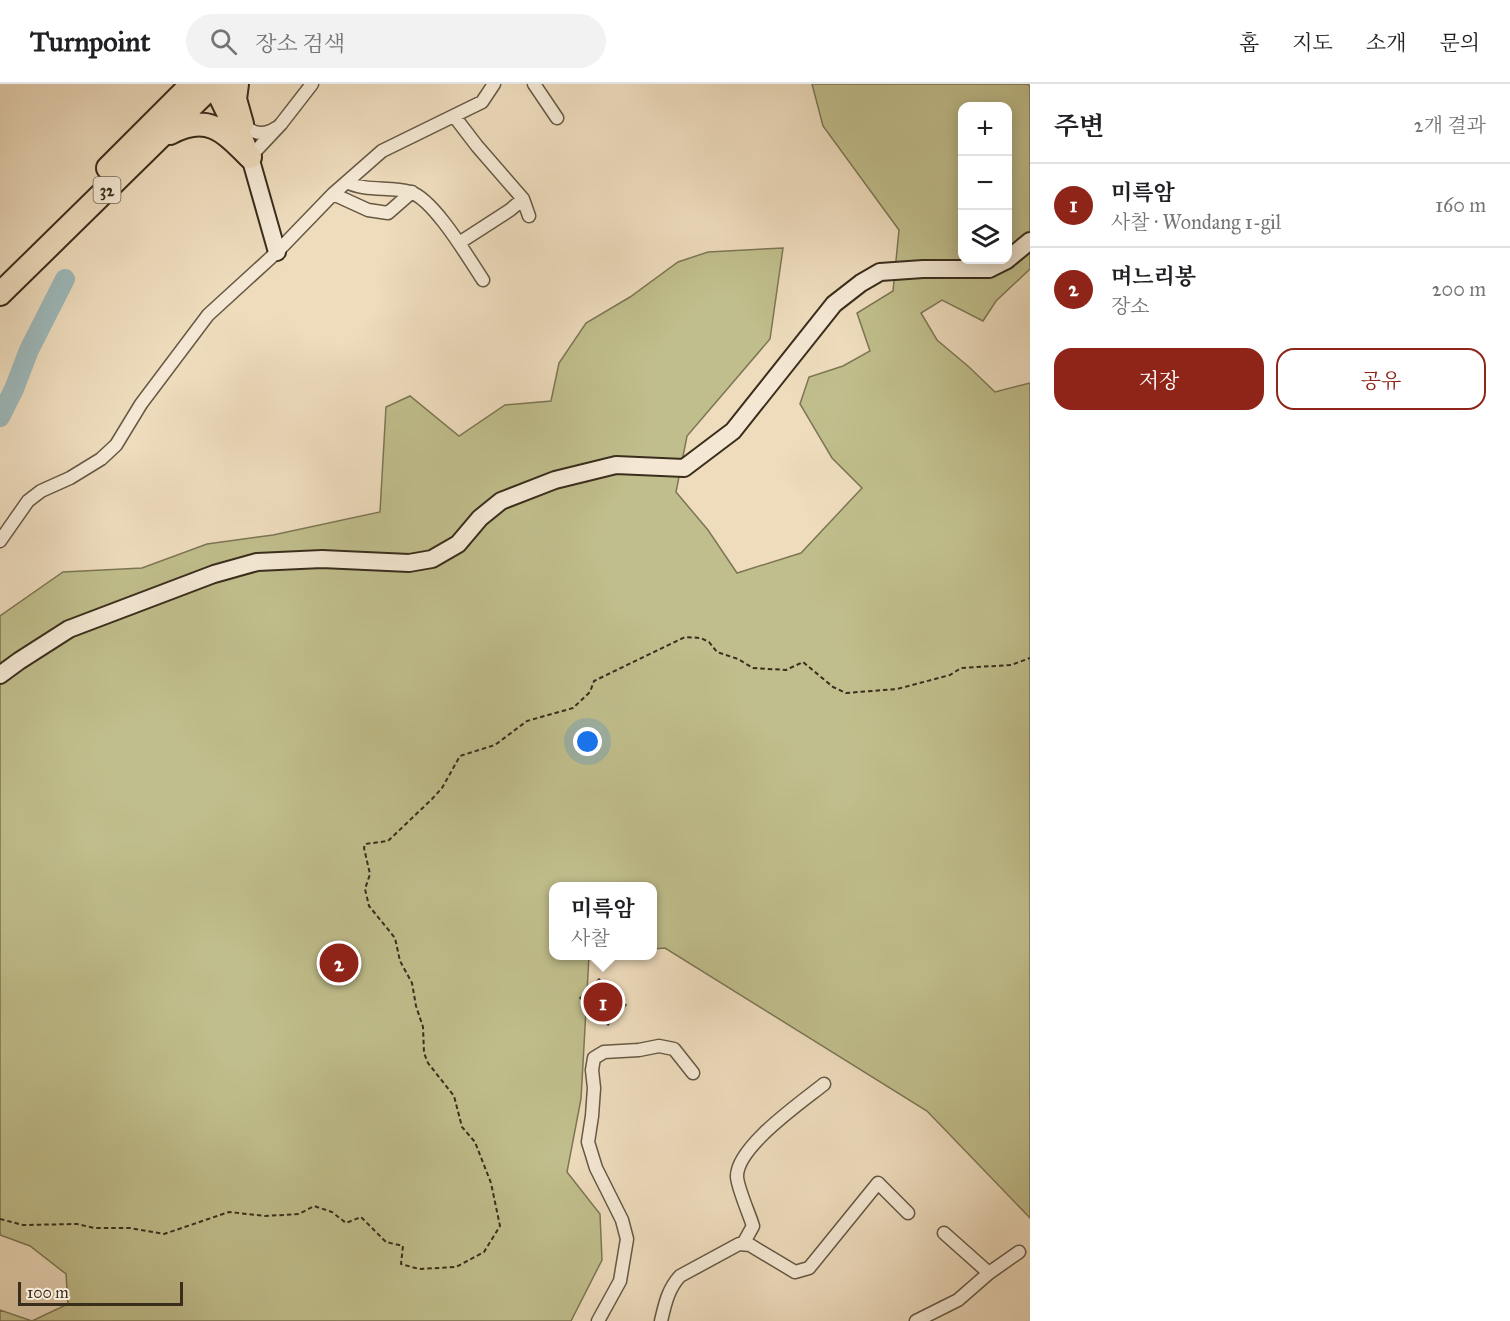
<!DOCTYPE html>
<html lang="ko">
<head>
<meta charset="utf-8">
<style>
	:root { --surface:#fff; --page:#f2f2f2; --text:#202124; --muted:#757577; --line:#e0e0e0; --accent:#8f2418 }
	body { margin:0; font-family:"IM FELL Great Primer","Noto Serif KR",serif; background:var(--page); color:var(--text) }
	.controls { position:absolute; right:18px; top:18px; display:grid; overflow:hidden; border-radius:12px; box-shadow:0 3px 15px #0003 }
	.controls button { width:54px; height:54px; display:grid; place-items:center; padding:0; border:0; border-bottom:2px solid var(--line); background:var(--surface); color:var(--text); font:30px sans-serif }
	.scale { position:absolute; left:18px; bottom:15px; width:165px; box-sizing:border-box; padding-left:6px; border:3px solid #392d1c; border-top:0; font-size:16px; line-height:21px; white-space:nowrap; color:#392d1c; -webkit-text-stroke:4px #f4e8d4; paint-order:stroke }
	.you { position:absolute; left:588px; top:658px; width:21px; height:21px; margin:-15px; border:4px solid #fff; border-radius:50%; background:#1a73e8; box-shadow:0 0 0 9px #1a73e833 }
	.badge { display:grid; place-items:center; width:39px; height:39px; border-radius:50%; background:var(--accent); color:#fff; font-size:20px; font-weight:700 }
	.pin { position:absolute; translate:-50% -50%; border:3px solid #fff; box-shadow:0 2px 6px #0006 }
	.popup { position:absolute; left:549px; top:798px; width:108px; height:78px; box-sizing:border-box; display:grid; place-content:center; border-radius:12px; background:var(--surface); filter:drop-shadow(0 2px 4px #0005); font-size:20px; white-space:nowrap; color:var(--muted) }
	.popup b { font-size:22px; color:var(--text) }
	.popup::after { content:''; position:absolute; left:50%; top:100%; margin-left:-12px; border:12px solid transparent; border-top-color:var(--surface) }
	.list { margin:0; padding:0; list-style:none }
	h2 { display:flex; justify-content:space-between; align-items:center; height:78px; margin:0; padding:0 24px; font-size:26px }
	h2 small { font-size:20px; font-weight:400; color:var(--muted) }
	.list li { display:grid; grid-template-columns:39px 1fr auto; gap:18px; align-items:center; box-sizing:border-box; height:84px; padding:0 24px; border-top:2px solid var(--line) }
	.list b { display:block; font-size:22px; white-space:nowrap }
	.list p { margin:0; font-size:20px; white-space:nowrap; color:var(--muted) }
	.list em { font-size:20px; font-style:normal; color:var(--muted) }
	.actions { display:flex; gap:12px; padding:18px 24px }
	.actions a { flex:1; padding:14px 0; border:2px solid var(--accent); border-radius:18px; text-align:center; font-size:21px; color:var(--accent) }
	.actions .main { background:var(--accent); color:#fff }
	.icon { flex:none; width:33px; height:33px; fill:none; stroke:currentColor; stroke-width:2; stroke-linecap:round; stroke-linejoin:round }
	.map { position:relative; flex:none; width:1030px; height:1237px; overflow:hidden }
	header { display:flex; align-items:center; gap:36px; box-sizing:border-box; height:84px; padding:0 30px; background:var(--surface); border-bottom:2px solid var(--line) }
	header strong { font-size:28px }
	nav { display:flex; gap:33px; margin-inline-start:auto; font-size:21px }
	.search { width:420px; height:54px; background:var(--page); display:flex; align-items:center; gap:15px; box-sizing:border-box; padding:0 21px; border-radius:33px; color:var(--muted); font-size:22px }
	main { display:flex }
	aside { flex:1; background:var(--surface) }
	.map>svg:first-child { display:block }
	.green { fill:#c0be8c; stroke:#7c7654; stroke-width:1.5; fill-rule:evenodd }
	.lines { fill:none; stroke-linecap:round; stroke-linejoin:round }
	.river { stroke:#9db9bb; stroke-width:20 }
	.building { fill:#cc8368; stroke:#392d1c; stroke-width:1.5 }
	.street-casing { stroke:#665944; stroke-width:15 }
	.secondary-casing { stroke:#392d1c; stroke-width:20 }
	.highway-casing { stroke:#392d1c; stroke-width:26 }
	.path { stroke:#392d1c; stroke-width:2; stroke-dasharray:4.5 3; stroke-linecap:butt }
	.street { stroke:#f4e8d4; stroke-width:12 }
	.secondary { stroke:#f4e8d4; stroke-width:16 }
	.highway { stroke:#eedcbd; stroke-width:22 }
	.labels { text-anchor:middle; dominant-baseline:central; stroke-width:6; stroke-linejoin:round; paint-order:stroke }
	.shield { fill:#f4e8d4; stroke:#716553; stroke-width:1.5 }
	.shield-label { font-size:16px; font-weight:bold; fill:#392d1c }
</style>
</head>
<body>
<header>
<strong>Turnpoint</strong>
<div class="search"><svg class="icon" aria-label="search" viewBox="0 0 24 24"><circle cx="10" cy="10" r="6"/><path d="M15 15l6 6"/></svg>장소 검색</div>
<nav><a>홈</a><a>지도</a><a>소개</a><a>문의</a></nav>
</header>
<main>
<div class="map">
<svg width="1030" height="1237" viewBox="0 0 1030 1237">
	<rect width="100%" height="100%" fill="#eedcbd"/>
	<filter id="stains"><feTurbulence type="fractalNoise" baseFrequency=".00333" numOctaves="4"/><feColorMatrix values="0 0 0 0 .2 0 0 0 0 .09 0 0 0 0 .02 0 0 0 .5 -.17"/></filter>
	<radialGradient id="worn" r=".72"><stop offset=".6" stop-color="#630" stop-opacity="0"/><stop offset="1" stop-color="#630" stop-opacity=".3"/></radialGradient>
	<path class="green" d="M 812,0 L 1027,0 L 1030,2 L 1030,185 L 996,217 L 983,237 L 942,216 L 921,229 L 937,256 L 969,283 L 995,308 L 1030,299 L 1030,1134 L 927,1027 L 665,864 L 653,865 L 652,802 L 554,802 L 554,872 L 589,872 L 581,1015 L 567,1088 L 600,1130 L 602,1176 L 571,1237 L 0,1237 L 0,1226 L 32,1237 L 68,1220 L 66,1190 L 30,1162 L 0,1151 L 0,532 L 63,488 L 142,484 L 207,460 L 273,451 L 380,428 L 386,323 L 410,312 L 459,352 L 505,321 L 551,317 L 559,279 L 586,239 L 630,213 L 678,178 L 708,168 L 783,164 L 770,255 L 687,352 L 676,408 L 708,446 L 737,489 L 801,469 L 862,404 L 832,374 L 800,320 L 809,293 L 843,282 L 870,267 L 857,229 L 893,207 L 899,146 L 823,42 ZM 962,22 L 1008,22 L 1008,176 L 962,176 Z"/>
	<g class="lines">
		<path class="river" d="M 0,333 L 14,305 L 29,266 L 65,195"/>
	</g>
	<path class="building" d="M 599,895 L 626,921 L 608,941 L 580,914 Z"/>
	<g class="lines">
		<g class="street-casing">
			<path id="street" d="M 534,0 L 557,34
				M 454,32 L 477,62 L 523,115 L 529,132
				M 242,40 C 252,49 263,53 276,44
				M 250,73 L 281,40 L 312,0
				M 347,98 C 366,108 390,102 410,108 C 434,115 469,175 483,196
				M 333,110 L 368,126 L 388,129 L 412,108
				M 459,159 L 510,126 L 523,115
				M 0,457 L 28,417 L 41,407 L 70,394 L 101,375 L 116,361 L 141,320 L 208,231 L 277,168 L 333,110 L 382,67 L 482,18 L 494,0
				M 944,1149 L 989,1189
				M 743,1160 L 753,1142 C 749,1129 738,1105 737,1093 C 736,1063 802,1018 824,1000
				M 598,1237 L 620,1197 L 627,1155 L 622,1136 L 596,1084 L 588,1058 L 592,1032 L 594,1004 L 592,986 L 594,974 L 604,968 L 639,966 L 659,962 L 674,965 L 693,989
				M 661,1237 C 665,1220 668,1205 680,1192 L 739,1160 L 750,1161 L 795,1188 L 809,1184 L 878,1099 L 908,1129
				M 916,1237 L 958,1216 L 989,1189 L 1019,1168"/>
		</g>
		<g class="secondary-casing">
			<path id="secondary" d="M 250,73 L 277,168
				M 1008,175 L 1030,157
				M 0,591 L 19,577 L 69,545 L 214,490 L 257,478 L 322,475 L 409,479 L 432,475 L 458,460 L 480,434 L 501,417 L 555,396 L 616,381 L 684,384 L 733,347 L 834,220 L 861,199 L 880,188 L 923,185 L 989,185 L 1007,176"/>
		</g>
		<g class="highway-casing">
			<path id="highway" d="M 214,0 L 244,61
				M 237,0 L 235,15 L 242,40
				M 170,49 C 208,29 224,47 250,73
				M 108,84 L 192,0
				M 0,210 L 214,0"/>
		</g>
		<path class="path" d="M 0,1135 L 23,1141 L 77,1140 L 94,1144 L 130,1144 L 164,1150 L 229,1128 L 265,1132 L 299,1130 L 314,1122 L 332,1128 L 346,1139 L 361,1133 L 386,1158 L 403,1162 L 401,1180 L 419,1185 L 456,1183 L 484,1168 L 500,1142 L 491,1099 L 475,1058 L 462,1043 L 454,1012 L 428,979 L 424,969 L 423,943 L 416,922 L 412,899 L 400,877 L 395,854 L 369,822 L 365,805 L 370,790 L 364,764 L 365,760 L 388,757 L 432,715 L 442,704 L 460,672 L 495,661 L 527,637 L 573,624 L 590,608 L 594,597 L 685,553 L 701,554 L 709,558 L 717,568 L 738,575 L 753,584 L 786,586 L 803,578 L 833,603 L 846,609 L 897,605 L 950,591 L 961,584 L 1011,581 L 1030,574"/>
		<use href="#street" class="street"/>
		<use href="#secondary" class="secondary"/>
		<use href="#highway" class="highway"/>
	</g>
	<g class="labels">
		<rect class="shield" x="93.5" y="93" width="27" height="26" rx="4.5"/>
		<g class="shield-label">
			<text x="107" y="106">32</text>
		</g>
	</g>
	<rect width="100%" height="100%" filter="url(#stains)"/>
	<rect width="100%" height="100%" fill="url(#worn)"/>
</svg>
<div class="controls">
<button>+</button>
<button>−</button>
<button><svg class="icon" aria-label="layers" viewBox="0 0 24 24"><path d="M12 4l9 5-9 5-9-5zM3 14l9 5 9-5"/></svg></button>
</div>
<div class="scale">100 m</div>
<div class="you"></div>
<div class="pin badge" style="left:603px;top:918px">1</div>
<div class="popup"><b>미륵암</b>사찰</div>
<div class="pin badge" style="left:339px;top:879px">2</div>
</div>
<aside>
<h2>주변<small>2개 결과</small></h2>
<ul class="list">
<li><span class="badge">1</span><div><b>미륵암</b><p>사찰 · Wondang 1-gil</p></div><em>160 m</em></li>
<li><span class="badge">2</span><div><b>며느리봉</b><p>장소</p></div><em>200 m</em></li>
</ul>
<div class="actions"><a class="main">저장</a><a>공유</a></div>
</aside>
</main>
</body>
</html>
